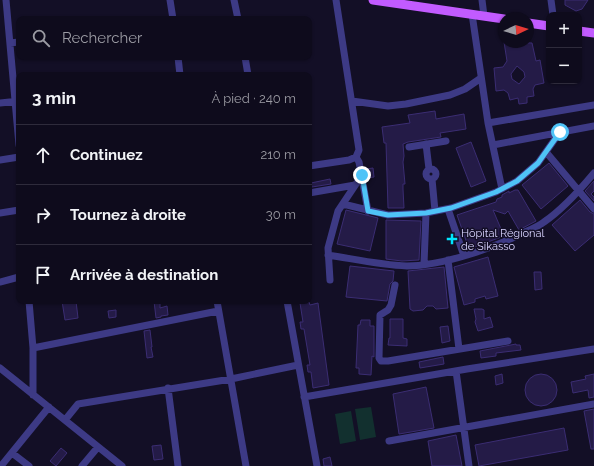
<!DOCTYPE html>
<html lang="fr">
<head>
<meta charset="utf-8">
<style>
	:root { --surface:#0e0b1c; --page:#1c1929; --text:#f1f3f6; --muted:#9b9ba3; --line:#2e2b3b }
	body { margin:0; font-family:Raleway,sans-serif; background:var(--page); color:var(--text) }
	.controls { position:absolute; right:12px; top:12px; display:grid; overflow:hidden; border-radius:8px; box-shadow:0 1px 3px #0004 }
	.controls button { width:36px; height:36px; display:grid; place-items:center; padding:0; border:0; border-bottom:1px solid var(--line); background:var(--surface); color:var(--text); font:20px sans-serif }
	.compass { position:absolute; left:498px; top:12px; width:36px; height:36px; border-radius:50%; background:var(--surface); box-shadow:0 1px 3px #0004; rotate:86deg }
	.stop { position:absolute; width:12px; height:12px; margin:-9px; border:3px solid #4fc3f7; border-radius:50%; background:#fff }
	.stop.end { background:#4fc3f7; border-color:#fff; box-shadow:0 1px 4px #0008 }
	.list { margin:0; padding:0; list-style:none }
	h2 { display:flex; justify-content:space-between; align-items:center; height:52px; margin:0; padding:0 16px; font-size:17px }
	h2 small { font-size:13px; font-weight:400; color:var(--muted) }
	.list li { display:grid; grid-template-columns:26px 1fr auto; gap:12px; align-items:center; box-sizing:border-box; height:60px; padding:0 16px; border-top:1px solid var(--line) }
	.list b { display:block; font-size:15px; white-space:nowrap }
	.list em { font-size:13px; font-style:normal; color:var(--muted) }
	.icon { flex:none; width:22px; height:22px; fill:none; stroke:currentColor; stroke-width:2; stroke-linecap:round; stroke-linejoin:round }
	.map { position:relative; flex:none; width:594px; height:466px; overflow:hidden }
	.search { position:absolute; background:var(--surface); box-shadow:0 1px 3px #0004; left:16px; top:16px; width:296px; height:44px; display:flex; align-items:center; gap:10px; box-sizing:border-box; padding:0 14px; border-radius:8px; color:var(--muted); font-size:15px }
	.panel { position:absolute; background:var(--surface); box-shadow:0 1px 3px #0004; left:16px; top:72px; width:296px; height:232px; border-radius:8px }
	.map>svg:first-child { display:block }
	.green { fill:#12302f }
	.building { fill:#241b47; stroke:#3b2d73; fill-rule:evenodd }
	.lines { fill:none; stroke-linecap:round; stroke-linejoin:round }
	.minor { stroke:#3d3a85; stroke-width:7 }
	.major { stroke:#c25bff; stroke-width:9 }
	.route { stroke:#4fc3f7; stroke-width:5 }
	.poi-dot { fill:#00e5ff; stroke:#130f26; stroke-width:1.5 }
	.labels { text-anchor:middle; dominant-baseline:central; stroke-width:3; stroke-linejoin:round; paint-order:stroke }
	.poi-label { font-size:11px; fill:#d9d4ff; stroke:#130f26; text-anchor:start }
</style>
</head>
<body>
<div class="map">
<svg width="594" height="466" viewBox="0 0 594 466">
	<rect width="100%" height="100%" fill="#130f26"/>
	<path class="green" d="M 371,407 L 376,437 L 360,440 L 355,409 Z
		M 351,411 L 356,441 L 340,444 L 335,414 Z"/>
	<path class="building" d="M 565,0 L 588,0 L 582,9 L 576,11 L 565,5 Z
		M 504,42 L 532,43 L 536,61 L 540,60 L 544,83 L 535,85 L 533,89 L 534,96 L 527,97 L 527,103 L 519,104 L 518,98 L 510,100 L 508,93 L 504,90 L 496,91 L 494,68 L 503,67 L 507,61 ZM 517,66 L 524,72 L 525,77 L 519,84 L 512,79 L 511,74 Z
		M 435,111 L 436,119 L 464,114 L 466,129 L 440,133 L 441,137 L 408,142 L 403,144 L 404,156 L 403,162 L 405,184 L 403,184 L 403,189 L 404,208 L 388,208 L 386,143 L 384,143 L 382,127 L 410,123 L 408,115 Z
		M 471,142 L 486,181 L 471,187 L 456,148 Z
		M 549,163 L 568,186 L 541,209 L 522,185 Z
		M 373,168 L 374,177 L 367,178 L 366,169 Z
		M 330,179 L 331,184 L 312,187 L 311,183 Z
		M 594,181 L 594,191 L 591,194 L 594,197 L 594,201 L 585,191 Z
		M 515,190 L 518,190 L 536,221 L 519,230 L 508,211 L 505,214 L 493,210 L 504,236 L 469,249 L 457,215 L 496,202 L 497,199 L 502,197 L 502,195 L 509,191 L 509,193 Z
		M 580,200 L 590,212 L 594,214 L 594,235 L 575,251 L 552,225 Z
		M 346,210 L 378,218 L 370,251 L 337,244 Z
		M 386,220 L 421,221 L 419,260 L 402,261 L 386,259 Z
		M 488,257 L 498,296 L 486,299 L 485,296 L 475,299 L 475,302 L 464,305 L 454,267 Z
		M 350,266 L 394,271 L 393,281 L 390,284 L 387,301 L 346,297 Z
		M 444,267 L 448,308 L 436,309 L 433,306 L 427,306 L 423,310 L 413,311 L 410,309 L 408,271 Z
		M 534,272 L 541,272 L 542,289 L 535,290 Z
		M 62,301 L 76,301 L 78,318 L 65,320 Z
		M 154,301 L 160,301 L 160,308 L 167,306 L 168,315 L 161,316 L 161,317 L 156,318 Z
		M 309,302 L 310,305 L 318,303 L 329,385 L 313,388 L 311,372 L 308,372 L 307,365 L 310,365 L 304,329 L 301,329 L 300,322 L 303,322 L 300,303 Z
		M 474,309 L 482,309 L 484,310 L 484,319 L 490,317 L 493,327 L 478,331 L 475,322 L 476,319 Z
		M 116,310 L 116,317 L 109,318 L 108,311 Z
		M 390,319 L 403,319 L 403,338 L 407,339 L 407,346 L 388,345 L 389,338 L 390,338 Z
		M 361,320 L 370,320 L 370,326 L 374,326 L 374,357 L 372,356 L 371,375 L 359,374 L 359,368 L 356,368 L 358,325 L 360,325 Z
		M 448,326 L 450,341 L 442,343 L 440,327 Z
		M 150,330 L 152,347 L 151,347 L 153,357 L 147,358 L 144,331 Z
		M 516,344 L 516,345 L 520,345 L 521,350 L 496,353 L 496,356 L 481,358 L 480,351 Z
		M 443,357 L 444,364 L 420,368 L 419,362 Z
		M 502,374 L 503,383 L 496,385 L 495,376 Z
		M 594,374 L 594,397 L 589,398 L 588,390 L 573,393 L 571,382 L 586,379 L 585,376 Z
		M525 390a16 16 0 1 1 32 0a16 16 0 1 1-32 0Z
		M 426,387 L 434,428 L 399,434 L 393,394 Z
		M 594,409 L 594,449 L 591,449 L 584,411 Z
		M 564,428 L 568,450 L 479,466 L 475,445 Z
		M 456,435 L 462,466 L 432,466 L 428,441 Z
		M 161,445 L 163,459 L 154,460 L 152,446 Z
		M 61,448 L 67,453 L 56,466 L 50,461 Z
		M 330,457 L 332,466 L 324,466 L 323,459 Z"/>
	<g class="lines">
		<path class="minor" d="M 6,0 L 19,145
			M 170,0 L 173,19
			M 234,0 L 238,19
			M 482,0 L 484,16
			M 551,0 L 553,15
			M 472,14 L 488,123 L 502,189
			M 10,43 L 19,42
			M 178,57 L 180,75
			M 245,57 L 248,75
			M 352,101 L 388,106 L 406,104 L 450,95 L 465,89 L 481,78
			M 0,103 L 19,101
			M 488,123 L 594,105
			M 426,144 L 429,169
			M 493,145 L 594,126
			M 409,147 L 446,141
			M 546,152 L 594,209
			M 356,157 L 359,162 L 368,211
			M 0,160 L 19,157
			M 309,166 L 349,160 L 356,157 L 359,150 L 336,0
			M426 174a5 5 0 1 1 10 0a5 5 0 1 1-10 0Z
			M 432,179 L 435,211
			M 309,193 L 355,185
			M 343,204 L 388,215 L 426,213 L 451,208 L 496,192 L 517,181 L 538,163 L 560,132
			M 448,209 L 464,256
			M 0,213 L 19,210
			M 328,255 C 354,259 380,265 407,266 C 442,266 494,248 525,232 C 532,229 539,226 544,222 C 563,209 579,191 594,173
			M 448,260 L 459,349
			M 424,264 L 426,213
			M 330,280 L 328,248 L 338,211 L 362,175
			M 0,282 L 19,277
			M 395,285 L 391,305 L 388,310 L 380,315 L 379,358 L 381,361 L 388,361 L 508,341
			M 29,301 L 33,348 L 33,395
			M 217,301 L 246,466
			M 287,301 L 317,466
			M 33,348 L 218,311
			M 0,368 L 122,466
			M 456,371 L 469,466
			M 168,388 L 178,466
			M 304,397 L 467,369 L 594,349
			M 65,420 L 78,404 L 231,379 L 298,365
			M 389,441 L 594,404
			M 12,453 L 29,466
			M 1,466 L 49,407
			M 82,466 L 98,447"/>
		<path class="major" d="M 373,0 L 504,19
			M 528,23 L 549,26
			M 579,31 L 594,33"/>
	</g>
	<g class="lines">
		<path class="route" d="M 362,175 L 368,211 L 388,215 L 426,213 L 451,208 L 496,192 L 517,181 L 538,163 L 560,132"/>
	</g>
	<path class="poi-dot" d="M450 233h4v4h4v4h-4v4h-4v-4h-4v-4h4z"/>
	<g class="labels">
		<g class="poi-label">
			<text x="461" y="233">Hôpital Régional<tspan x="461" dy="13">de Sikasso</tspan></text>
		</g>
	</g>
</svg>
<div class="controls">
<button>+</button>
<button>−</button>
</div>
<svg class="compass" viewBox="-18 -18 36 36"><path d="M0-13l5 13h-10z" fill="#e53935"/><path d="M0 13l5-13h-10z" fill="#9b9ba3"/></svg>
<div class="stop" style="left:560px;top:132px"></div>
<div class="stop end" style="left:362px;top:175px"></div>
<div class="search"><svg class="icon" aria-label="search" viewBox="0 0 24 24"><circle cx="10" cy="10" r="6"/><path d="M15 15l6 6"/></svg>Rechercher</div>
<section class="panel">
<h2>3 min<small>À pied · 240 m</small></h2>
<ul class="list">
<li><svg class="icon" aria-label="ahead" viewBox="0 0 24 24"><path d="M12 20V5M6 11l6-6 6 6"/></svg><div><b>Continuez</b></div><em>210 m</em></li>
<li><svg class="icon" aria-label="right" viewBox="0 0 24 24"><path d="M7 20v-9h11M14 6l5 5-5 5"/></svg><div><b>Tournez à droite</b></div><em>30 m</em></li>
<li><svg class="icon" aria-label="arrive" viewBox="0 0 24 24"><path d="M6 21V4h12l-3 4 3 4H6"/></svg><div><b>Arrivée à destination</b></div></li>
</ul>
</section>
</div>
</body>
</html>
